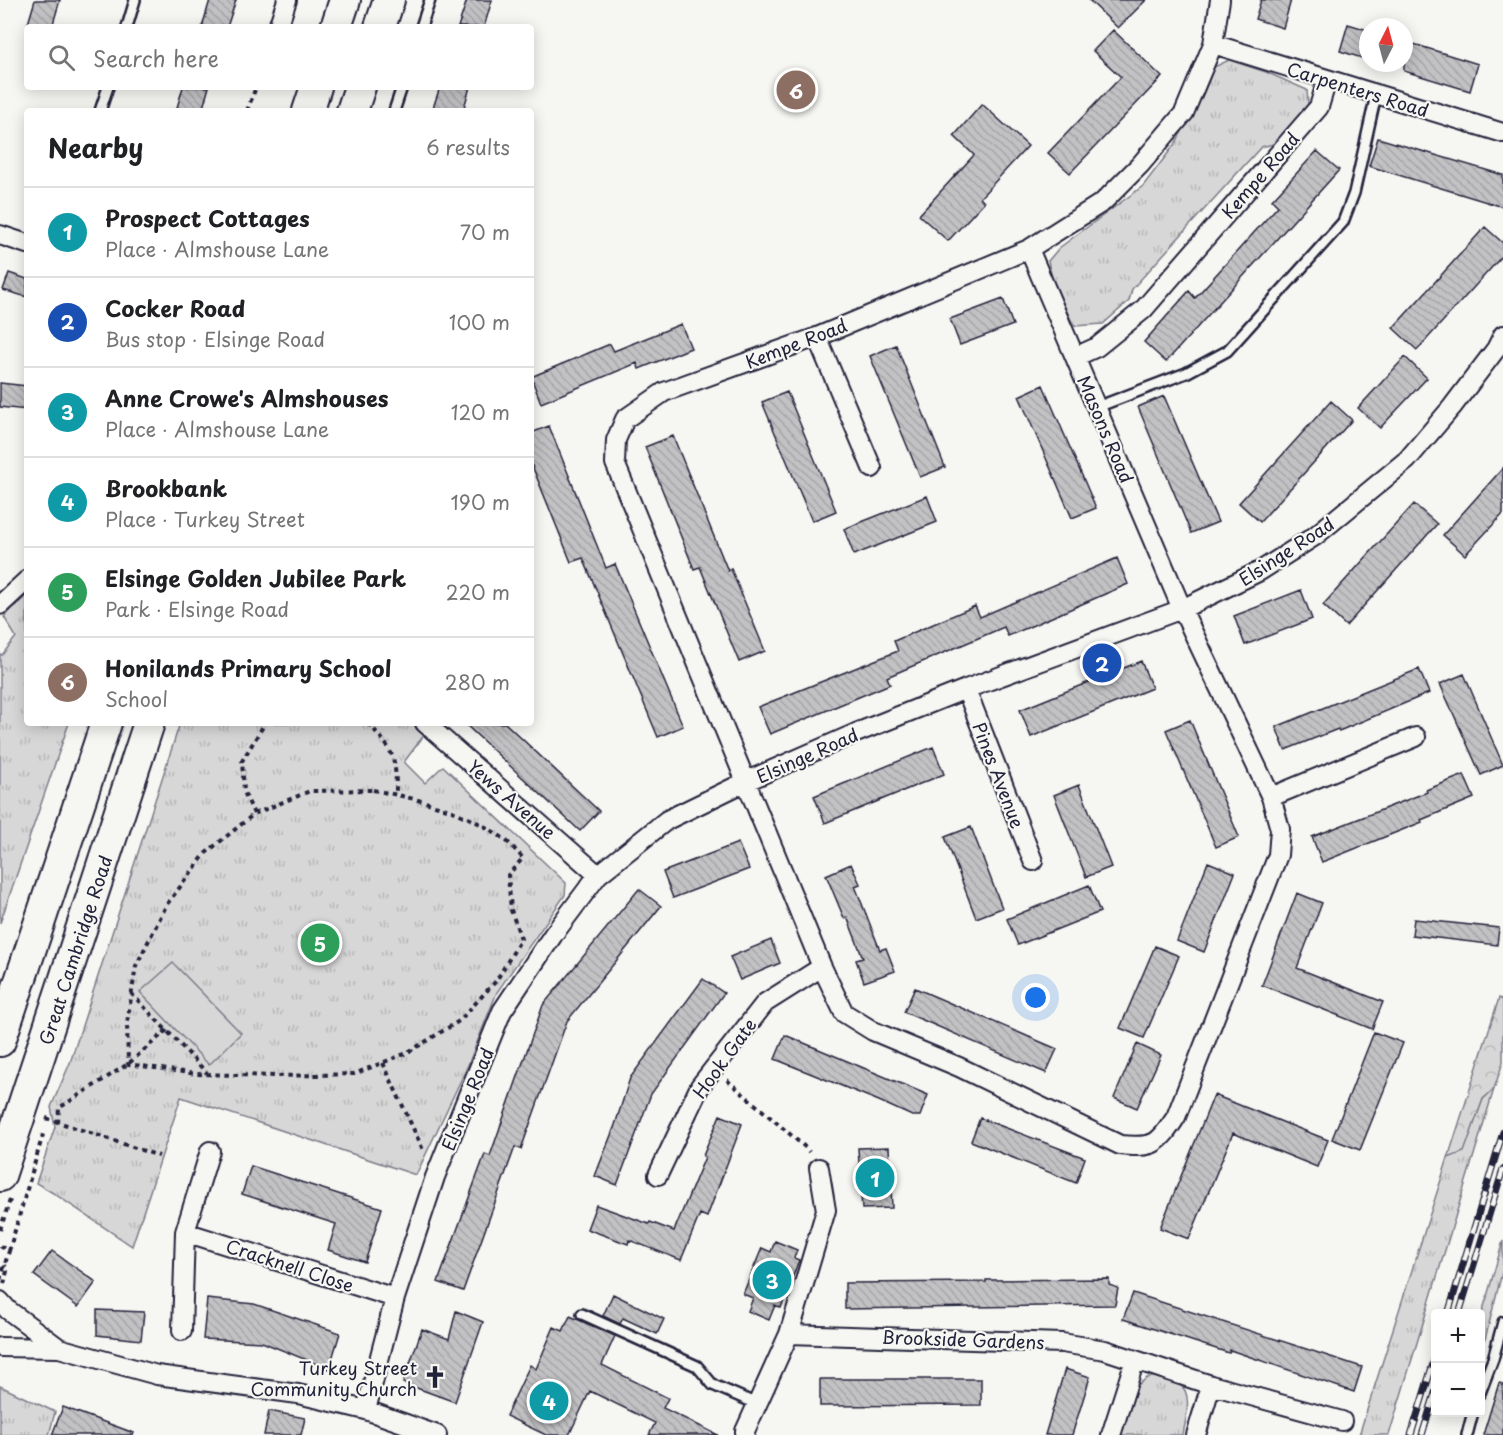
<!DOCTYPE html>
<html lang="en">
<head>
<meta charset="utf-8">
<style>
	:root { --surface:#fff; --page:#f2f2f2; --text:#202124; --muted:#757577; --line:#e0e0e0; --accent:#22223b }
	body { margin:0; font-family:"Playpen Sans",sans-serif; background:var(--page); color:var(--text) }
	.controls { position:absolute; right:18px; bottom:18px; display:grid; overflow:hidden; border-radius:6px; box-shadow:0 3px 15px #0003 }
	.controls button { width:54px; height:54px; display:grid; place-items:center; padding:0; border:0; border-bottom:2px solid var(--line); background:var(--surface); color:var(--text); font:30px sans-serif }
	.compass { position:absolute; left:1359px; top:18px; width:54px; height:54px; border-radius:50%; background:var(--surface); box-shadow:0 3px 15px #0003; rotate:6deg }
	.you { position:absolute; left:1036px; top:998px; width:21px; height:21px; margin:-15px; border:4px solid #fff; border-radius:50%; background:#1a73e8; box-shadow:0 0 0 9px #1a73e833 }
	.badge { display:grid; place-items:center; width:39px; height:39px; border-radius:50%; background:var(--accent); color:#fff; font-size:20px; font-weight:700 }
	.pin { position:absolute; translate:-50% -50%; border:3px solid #fff; box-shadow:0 2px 6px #0006 }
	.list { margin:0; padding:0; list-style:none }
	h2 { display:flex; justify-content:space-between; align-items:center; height:78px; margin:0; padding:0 24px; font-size:26px }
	h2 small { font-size:20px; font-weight:400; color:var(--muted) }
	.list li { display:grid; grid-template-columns:39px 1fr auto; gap:18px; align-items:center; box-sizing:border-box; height:90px; padding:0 24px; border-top:2px solid var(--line) }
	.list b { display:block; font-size:22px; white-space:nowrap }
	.list p { margin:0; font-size:20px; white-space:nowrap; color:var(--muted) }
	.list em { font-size:20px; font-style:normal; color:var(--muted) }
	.icon { flex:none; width:33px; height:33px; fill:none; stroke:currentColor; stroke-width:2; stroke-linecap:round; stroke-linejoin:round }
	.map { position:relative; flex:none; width:1503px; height:1435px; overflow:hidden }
	.search { position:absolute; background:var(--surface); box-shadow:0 3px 15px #0003; left:24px; top:24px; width:510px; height:66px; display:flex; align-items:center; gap:15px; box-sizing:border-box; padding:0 21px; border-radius:6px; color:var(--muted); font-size:22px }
	.panel { position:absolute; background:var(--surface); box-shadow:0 3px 15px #0003; left:24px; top:108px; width:510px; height:618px; border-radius:6px }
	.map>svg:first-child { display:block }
	.grass { fill:url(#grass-tufts); stroke:#7c7c89; stroke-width:1.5 }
	.forest { fill:url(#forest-crowns); stroke:#7c7c89; stroke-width:1.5 }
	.pitch { fill:#d7d7d7; stroke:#7c7c89; stroke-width:1.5 }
	.building { fill:url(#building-back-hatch); stroke:#22223b; stroke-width:1.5 }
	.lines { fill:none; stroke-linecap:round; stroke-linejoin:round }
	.service-casing { stroke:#22223b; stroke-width:14 }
	.minor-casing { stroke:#22223b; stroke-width:22 }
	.trunk-casing { stroke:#22223b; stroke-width:34 }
	.path { stroke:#22223b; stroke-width:4; stroke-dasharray:4.5 4.5; stroke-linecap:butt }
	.service { stroke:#f6f6f2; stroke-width:9 }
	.minor { stroke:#f6f6f2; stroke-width:18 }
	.trunk { stroke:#f6f6f2; stroke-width:30 }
	.rail-casing { stroke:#22223b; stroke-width:7 }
	.rail { stroke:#f6f6f2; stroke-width:4.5; stroke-dasharray:14; stroke-linecap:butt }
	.labels { text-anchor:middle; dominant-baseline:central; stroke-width:4.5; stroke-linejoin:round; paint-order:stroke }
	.street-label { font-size:18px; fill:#22223b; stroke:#f6f6f2 }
	.poi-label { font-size:18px; fill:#22223b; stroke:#f6f6f2; text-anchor:end }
</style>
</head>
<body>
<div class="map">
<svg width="1503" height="1435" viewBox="0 0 1503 1435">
	<defs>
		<pattern id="grass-tufts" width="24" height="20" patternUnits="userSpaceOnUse" patternTransform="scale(1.5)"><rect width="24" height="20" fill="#d7d7d7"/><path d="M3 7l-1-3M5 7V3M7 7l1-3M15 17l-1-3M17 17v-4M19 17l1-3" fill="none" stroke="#b8b8b9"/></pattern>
		<pattern id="forest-crowns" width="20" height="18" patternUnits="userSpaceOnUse" patternTransform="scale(1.5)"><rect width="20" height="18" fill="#d7d7d7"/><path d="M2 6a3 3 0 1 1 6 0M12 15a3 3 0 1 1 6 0" fill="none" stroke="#b8b8b9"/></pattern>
		<pattern id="building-back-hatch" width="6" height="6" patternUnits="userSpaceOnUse" patternTransform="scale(1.5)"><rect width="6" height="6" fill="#c2c2c4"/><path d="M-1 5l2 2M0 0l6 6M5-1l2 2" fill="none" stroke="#a6a6a9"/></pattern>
	</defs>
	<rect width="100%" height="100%" fill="#f6f6f2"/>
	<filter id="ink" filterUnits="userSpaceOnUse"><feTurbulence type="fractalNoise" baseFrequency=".0167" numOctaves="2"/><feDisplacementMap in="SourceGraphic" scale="12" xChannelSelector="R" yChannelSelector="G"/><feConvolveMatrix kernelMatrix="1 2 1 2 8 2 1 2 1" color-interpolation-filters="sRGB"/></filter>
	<g filter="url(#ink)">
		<path class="grass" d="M 1229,60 L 1266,72 L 1307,90 L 1308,104 L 1278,143 L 1261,147 L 1132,289 L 1129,301 L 1103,324 L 1074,326 L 1053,282 L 1048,261 L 1059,248 L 1143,186 L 1175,144 L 1204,92 L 1214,67 Z
			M 27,595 L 27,723 L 69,723 L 0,923 L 0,654 L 2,655 L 16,637 L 4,617 Z
			M 180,723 L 414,723 L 425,734 L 404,762 L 425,783 L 443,766 L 566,883 L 565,895 L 497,992 L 468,1065 L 416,1175 L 181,1097 L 132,1246 L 53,1193 L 36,1183 L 55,1127 L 51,1107 L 70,1063 Z
			M 1494,1089 L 1389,1435 L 1359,1435 L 1448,1158 L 1464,1151 L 1483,1099 Z
			M 1503,1241 L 1503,1269 L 1481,1355 L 1481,1317 Z
			M 1161,1375 C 1167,1378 1174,1380 1179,1384 C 1194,1393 1185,1421 1183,1435 L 1119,1435 L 1134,1388 L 1147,1378 Z
			M 0,1386 L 55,1412 L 49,1435 L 0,1435 Z"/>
		<path class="forest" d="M 1499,998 L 1503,1000 L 1503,1062 L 1494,1089 L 1483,1099 L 1464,1152 L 1448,1158 Z"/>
		<path class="pitch" d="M 173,963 L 241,1033 L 209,1065 L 140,992 Z"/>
		<path class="building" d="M 35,0 L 60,0 L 52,27 L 27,27 Z
			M 210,0 L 236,0 L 227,27 L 202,27 Z
			M 467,0 L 492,0 L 484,27 L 458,27 Z
			M 1089,0 L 1146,0 L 1118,28 Z
			M 1261,0 L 1291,0 L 1283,28 L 1255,19 Z
			M 1348,24 L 1368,30 L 1368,60 L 1340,51 Z
			M 1113,30 L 1162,77 L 1070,173 L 1048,153 L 1121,77 L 1093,51 Z
			M 1404,41 L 1478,64 L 1470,91 L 1404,71 Z
			M 183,87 L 209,87 L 202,111 L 176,111 Z
			M 440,87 L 470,87 L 463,111 L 432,111 Z
			M 982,104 L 1028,146 L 980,198 L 984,202 L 948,241 L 919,215 L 974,155 L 954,136 Z
			M 1378,138 L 1503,175 L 1503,207 L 1369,166 Z
			M 1317,151 L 1339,170 L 1166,362 L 1144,342 L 1189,291 L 1195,298 L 1278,206 L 1272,200 Z
			M 1485,227 L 1503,243 L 1503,255 L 1417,350 L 1393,328 Z
			M 9,273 L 27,279 L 27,297 L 3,290 Z
			M 1003,299 L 1013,325 L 960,345 L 950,319 Z
			M 681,324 L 691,348 L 639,369 L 637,363 L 541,403 L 531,377 L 610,344 L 614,351 Z
			M 896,345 L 945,467 L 920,477 L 870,356 Z
			M 1405,357 L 1427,378 L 1380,428 L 1358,408 Z
			M 0,383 L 27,386 L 27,410 L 0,407 Z
			M 1043,385 L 1096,508 L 1072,518 L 1019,396 Z
			M 787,392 L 836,511 L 812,521 L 762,402 Z
			M 1164,396 L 1218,522 L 1191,533 L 1138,407 Z
			M 1331,401 L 1352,420 L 1260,522 L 1239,503 Z
			M 549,426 L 606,568 L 615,564 L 683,726 L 658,737 L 583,558 L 571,562 L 531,463 L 531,433 Z
			M 673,436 L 728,571 L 731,569 L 765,651 L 739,662 L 700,567 L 694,569 L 645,447 Z
			M 1503,468 L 1503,514 L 1465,555 L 1443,535 Z
			M 927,496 L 937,522 L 854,555 L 844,529 Z
			M 1414,504 L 1437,524 L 1346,626 L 1323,605 Z
			M 1117,558 L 1128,584 L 1008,636 L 1004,627 L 887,677 L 890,684 L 770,734 L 758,707 L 898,651 L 894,641 L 975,606 L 980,617 Z
			M 1301,590 L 1312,619 L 1245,645 L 1234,616 Z
			M 1141,661 L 1152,688 L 1031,737 L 1020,710 Z
			M 1419,669 L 1429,693 L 1339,731 L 1338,729 L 1285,750 L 1276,727 Z
			M 1464,674 L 1503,765 L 1481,775 L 1440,684 Z
			M 1190,720 L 1239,837 L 1216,847 L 1166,730 Z
			M 464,723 L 505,723 L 599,811 L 580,831 Z
			M 933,747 L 944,774 L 825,823 L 814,796 Z
			M 1464,775 L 1474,798 L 1421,820 L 1422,822 L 1322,862 L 1312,837 L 1427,792 L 1426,790 Z
			M 1079,785 L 1111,867 L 1086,877 L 1054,795 Z
			M 971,827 L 1002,908 L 976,918 L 945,837 Z
			M 738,843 L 749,869 L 673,898 L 663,872 Z
			M 1208,862 L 1235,873 L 1204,952 L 1177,941 Z
			M 851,864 L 860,884 L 855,886 L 880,950 L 886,948 L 895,971 L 864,982 L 856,960 L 863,958 L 847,917 L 844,918 L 826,875 Z
			M 1089,885 L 1100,912 L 1018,945 L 1007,919 Z
			M 639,889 L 661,906 L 567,1021 L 521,1149 L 515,1147 L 463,1291 L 438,1282 L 485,1154 L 490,1156 L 543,1005 Z
			M 1297,893 L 1322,903 L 1297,968 L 1383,1002 L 1372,1029 L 1262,985 Z
			M 1414,919 L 1499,928 L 1497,945 L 1412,935 Z
			M 771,940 L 780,963 L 740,980 L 730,957 Z
			M 1155,946 L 1179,956 L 1144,1038 L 1120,1028 Z
			M 703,979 L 724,993 L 651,1094 L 617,1185 L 595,1176 L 615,1125 L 630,1078 Z
			M 915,988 L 1057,1049 L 1046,1073 L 904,1012 Z
			M 1374,1032 L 1403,1043 L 1360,1150 L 1332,1139 Z
			M 785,1035 L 928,1095 L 920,1116 L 912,1116 L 879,1101 L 775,1059 Z
			M 1137,1044 L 1161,1055 L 1137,1108 L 1114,1098 Z
			M 1214,1095 L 1328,1140 L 1317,1167 L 1233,1133 L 1189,1239 L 1160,1228 Z
			M 720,1115 L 742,1124 L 707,1217 L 700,1214 L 681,1260 L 629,1240 L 628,1244 L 587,1229 L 596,1205 L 649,1224 L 650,1222 L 674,1231 L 705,1157 L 703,1156 Z
			M 980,1118 L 1085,1158 L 1076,1183 L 971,1141 Z
			M 889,1147 L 892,1208 L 862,1209 L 858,1148 Z
			M 251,1166 L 382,1208 L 365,1262 L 328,1250 L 336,1224 L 242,1194 Z
			M 775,1241 L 797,1250 L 794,1258 L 799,1260 L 781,1308 L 775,1305 L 769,1320 L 748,1311 L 753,1298 L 743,1294 L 762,1248 L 771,1252 Z
			M 52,1251 L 96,1282 L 78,1307 L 34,1275 Z
			M 1109,1279 L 1109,1285 L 1118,1288 L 1115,1305 L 845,1309 L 845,1283 L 986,1282 L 986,1280 Z
			M 1133,1293 L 1362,1367 L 1354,1392 L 1230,1350 L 1229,1353 L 1123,1319 Z
			M 613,1294 L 664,1319 L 657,1334 L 623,1318 L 620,1324 L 603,1316 Z
			M 207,1299 L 254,1304 L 340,1333 L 329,1369 L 262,1342 L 203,1339 Z
			M 97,1310 L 144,1312 L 141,1340 L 97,1335 Z
			M 456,1311 L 483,1322 L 455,1402 L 403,1383 L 422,1329 L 449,1339 Z
			M 570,1316 L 615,1336 L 602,1365 L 668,1398 L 663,1408 L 718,1435 L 649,1435 L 655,1423 L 590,1391 L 569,1435 L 546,1435 L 506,1416 L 530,1365 L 536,1369 L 554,1327 L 563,1331 Z
			M 1065,1369 L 1090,1377 L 1072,1435 L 1045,1435 Z
			M 820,1379 L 981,1379 L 981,1405 L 820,1406 Z
			M 1499,1383 L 1503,1384 L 1503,1435 L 1483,1435 Z
			M 63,1407 L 134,1433 L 133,1435 L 52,1435 Z
			M 269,1411 L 305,1418 L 301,1435 L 264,1435 Z"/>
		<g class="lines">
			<g class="service-casing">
				<path id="service" d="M 127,27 L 135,0
					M 421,27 L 430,0
					M 100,111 L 108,87
					M 394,111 L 402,87
					M 1097,407 L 1186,373 L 1227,351 L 1263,311 L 1343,222 L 1354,193 L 1376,95
					M 582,1314 L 697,1366 L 713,1385 L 757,1404
					M 1480,1393 L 1493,1359 L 1503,1322
					M 1467,1435 L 1473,1412"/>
			</g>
			<g class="minor-casing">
				<path id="minor" d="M 278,27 L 287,0
					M 1213,44 L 1503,133
					M 0,235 L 27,244
					M 1029,249 L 1182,609 L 1271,797 L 1280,829 L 1278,855 L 1176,1117 C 1158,1145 1154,1148 1120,1145 L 959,1067 L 873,1031 L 844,1013 L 822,967 L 615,463 L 616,440 L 625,419 L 664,392 L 817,337 L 1029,249 L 1103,202 L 1140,165 L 1184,113 L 1213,44 L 1220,0
					M 817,337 L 872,468
					M 1075,357 L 1097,347 L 1143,310 L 1319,107 L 1327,80
					M 0,605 L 27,580
					M 966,689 L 1033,861
					M 425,723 L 598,875
					M 1271,797 L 1416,737
					M 658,1175 L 700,1086 L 765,1003 L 822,967
					M 185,1232 L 395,1298
					M 0,1301 L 8,1310 L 59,1348
					M 182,1331 L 185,1232 L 210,1151
					M 789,1334 L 1062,1343 L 1105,1350 L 1211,1385 L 1342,1421
					M 0,1347 L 59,1348 L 157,1375 L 298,1394 L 366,1410 L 437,1435
					M 366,1410 L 395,1298 L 435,1177 L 502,1011 L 553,935 L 598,875 L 667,820 L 747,781 L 856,733 L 966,689 L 1182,609 L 1260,571 L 1315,536 L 1407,460 L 1452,407 L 1496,349 L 1503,335
					M 745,1435 L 745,1431 L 789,1334 L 826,1210 L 819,1168
					M 1111,1435 L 1135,1360
					M 1196,1435 L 1211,1385"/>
			</g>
			<g class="trunk-casing">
				<path id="trunk" d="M 336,27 L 345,0
					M 380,27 L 389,0
					M 308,111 L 316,87
					M 352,111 L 360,87
					M 0,1041 L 106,723
					M 0,1176 L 149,723"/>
			</g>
			<path class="path" d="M 247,111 L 256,87
				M 368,723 C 394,751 396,756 396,795
				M 373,790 C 419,799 460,809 500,836 C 508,841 516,851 523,858 L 508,875 L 511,910 L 521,939 L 496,981 L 459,1021 L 407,1053 L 354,1074 L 278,1076 L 196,1074 L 128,1064 L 127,1023 L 136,966 L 167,904 L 206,853 L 254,814 L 310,791 Z
				M 254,814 L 244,792 L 242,761 L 265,723
				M 131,993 L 207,1073
				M 383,1063 L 424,1152
				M 727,1080 L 806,1148 L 809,1152
				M 46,1118 L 159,1156
				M 58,1123 L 59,1108 L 128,1064 L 167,1030
				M 0,1230 L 10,1200
				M 0,1246 L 9,1251 L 0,1280
				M 9,1251 L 44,1131
				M 4,1284 L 7,1271 L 5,1265"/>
			<use href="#service" class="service"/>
			<use href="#minor" class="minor"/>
			<use href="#trunk" class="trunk"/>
			<g class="rail-casing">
				<path id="rail" d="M 1448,1314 L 1503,1132
					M 1459,1314 L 1503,1169
					M 1411,1435 L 1436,1354
					M 1422,1435 L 1436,1390"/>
			</g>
			<use href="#rail" class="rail"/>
		</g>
	</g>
	<defs>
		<g id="church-bare" transform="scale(1.8)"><path d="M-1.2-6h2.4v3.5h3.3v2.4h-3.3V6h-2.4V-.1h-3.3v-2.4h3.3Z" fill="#22223b" stroke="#f6f6f2" stroke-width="2.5" paint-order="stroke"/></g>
	</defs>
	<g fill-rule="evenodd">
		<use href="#church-bare" x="435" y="1377"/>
	</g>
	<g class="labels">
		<g class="street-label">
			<text transform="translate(1358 89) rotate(17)">Carpenters Road</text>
			<text transform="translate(1260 175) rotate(-49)">Kempe Road</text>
			<text transform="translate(796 343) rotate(-21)">Kempe Road</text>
			<text transform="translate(1106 429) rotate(67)">Masons Road</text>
			<text transform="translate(1286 551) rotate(-33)">Elsinge Road</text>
			<text transform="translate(807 755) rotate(-24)">Elsinge Road</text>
			<text transform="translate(999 775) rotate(69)">Pines Avenue</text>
			<text transform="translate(512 799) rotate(41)">Yews Avenue</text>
			<text transform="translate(75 950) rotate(-72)">Great Cambridge Road</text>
			<text transform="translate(724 1058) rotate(-54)">Hook Gate</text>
			<text transform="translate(467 1099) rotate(-68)">Elsinge Road</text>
			<text transform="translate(290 1265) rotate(18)">Cracknell Close</text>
			<text transform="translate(963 1339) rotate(2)">Brookside Gardens</text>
		</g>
		<g class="poi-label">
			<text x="417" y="1367">Turkey Street<tspan x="417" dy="21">Community Church</tspan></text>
		</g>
	</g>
</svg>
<div class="controls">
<button>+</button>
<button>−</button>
</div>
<svg class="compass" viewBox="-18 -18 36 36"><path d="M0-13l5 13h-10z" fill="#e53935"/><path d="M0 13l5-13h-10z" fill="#757577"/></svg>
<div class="you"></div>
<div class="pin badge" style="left:875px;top:1178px;background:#0f9aa8">1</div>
<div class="pin badge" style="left:1102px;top:663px;background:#1a4fb4">2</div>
<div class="pin badge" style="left:772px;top:1280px;background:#0f9aa8">3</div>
<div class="pin badge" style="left:549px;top:1401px;background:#0f9aa8">4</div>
<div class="pin badge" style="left:320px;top:943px;background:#2e9e5b">5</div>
<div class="pin badge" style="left:796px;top:90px;background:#8d6e63">6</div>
<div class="search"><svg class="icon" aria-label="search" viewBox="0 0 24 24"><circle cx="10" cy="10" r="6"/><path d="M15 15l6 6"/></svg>Search here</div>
<section class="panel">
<h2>Nearby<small>6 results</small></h2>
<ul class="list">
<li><span class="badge" style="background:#0f9aa8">1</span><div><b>Prospect Cottages</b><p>Place · Almshouse Lane</p></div><em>70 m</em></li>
<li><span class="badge" style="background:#1a4fb4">2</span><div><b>Cocker Road</b><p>Bus stop · Elsinge Road</p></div><em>100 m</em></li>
<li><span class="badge" style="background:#0f9aa8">3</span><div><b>Anne Crowe's Almshouses</b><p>Place · Almshouse Lane</p></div><em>120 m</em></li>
<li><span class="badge" style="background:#0f9aa8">4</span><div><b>Brookbank</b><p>Place · Turkey Street</p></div><em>190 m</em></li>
<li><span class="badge" style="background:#2e9e5b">5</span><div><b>Elsinge Golden Jubilee Park</b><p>Park · Elsinge Road</p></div><em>220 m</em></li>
<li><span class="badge" style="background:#8d6e63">6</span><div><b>Honilands Primary School</b><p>School</p></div><em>280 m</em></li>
</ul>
</section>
</div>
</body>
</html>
